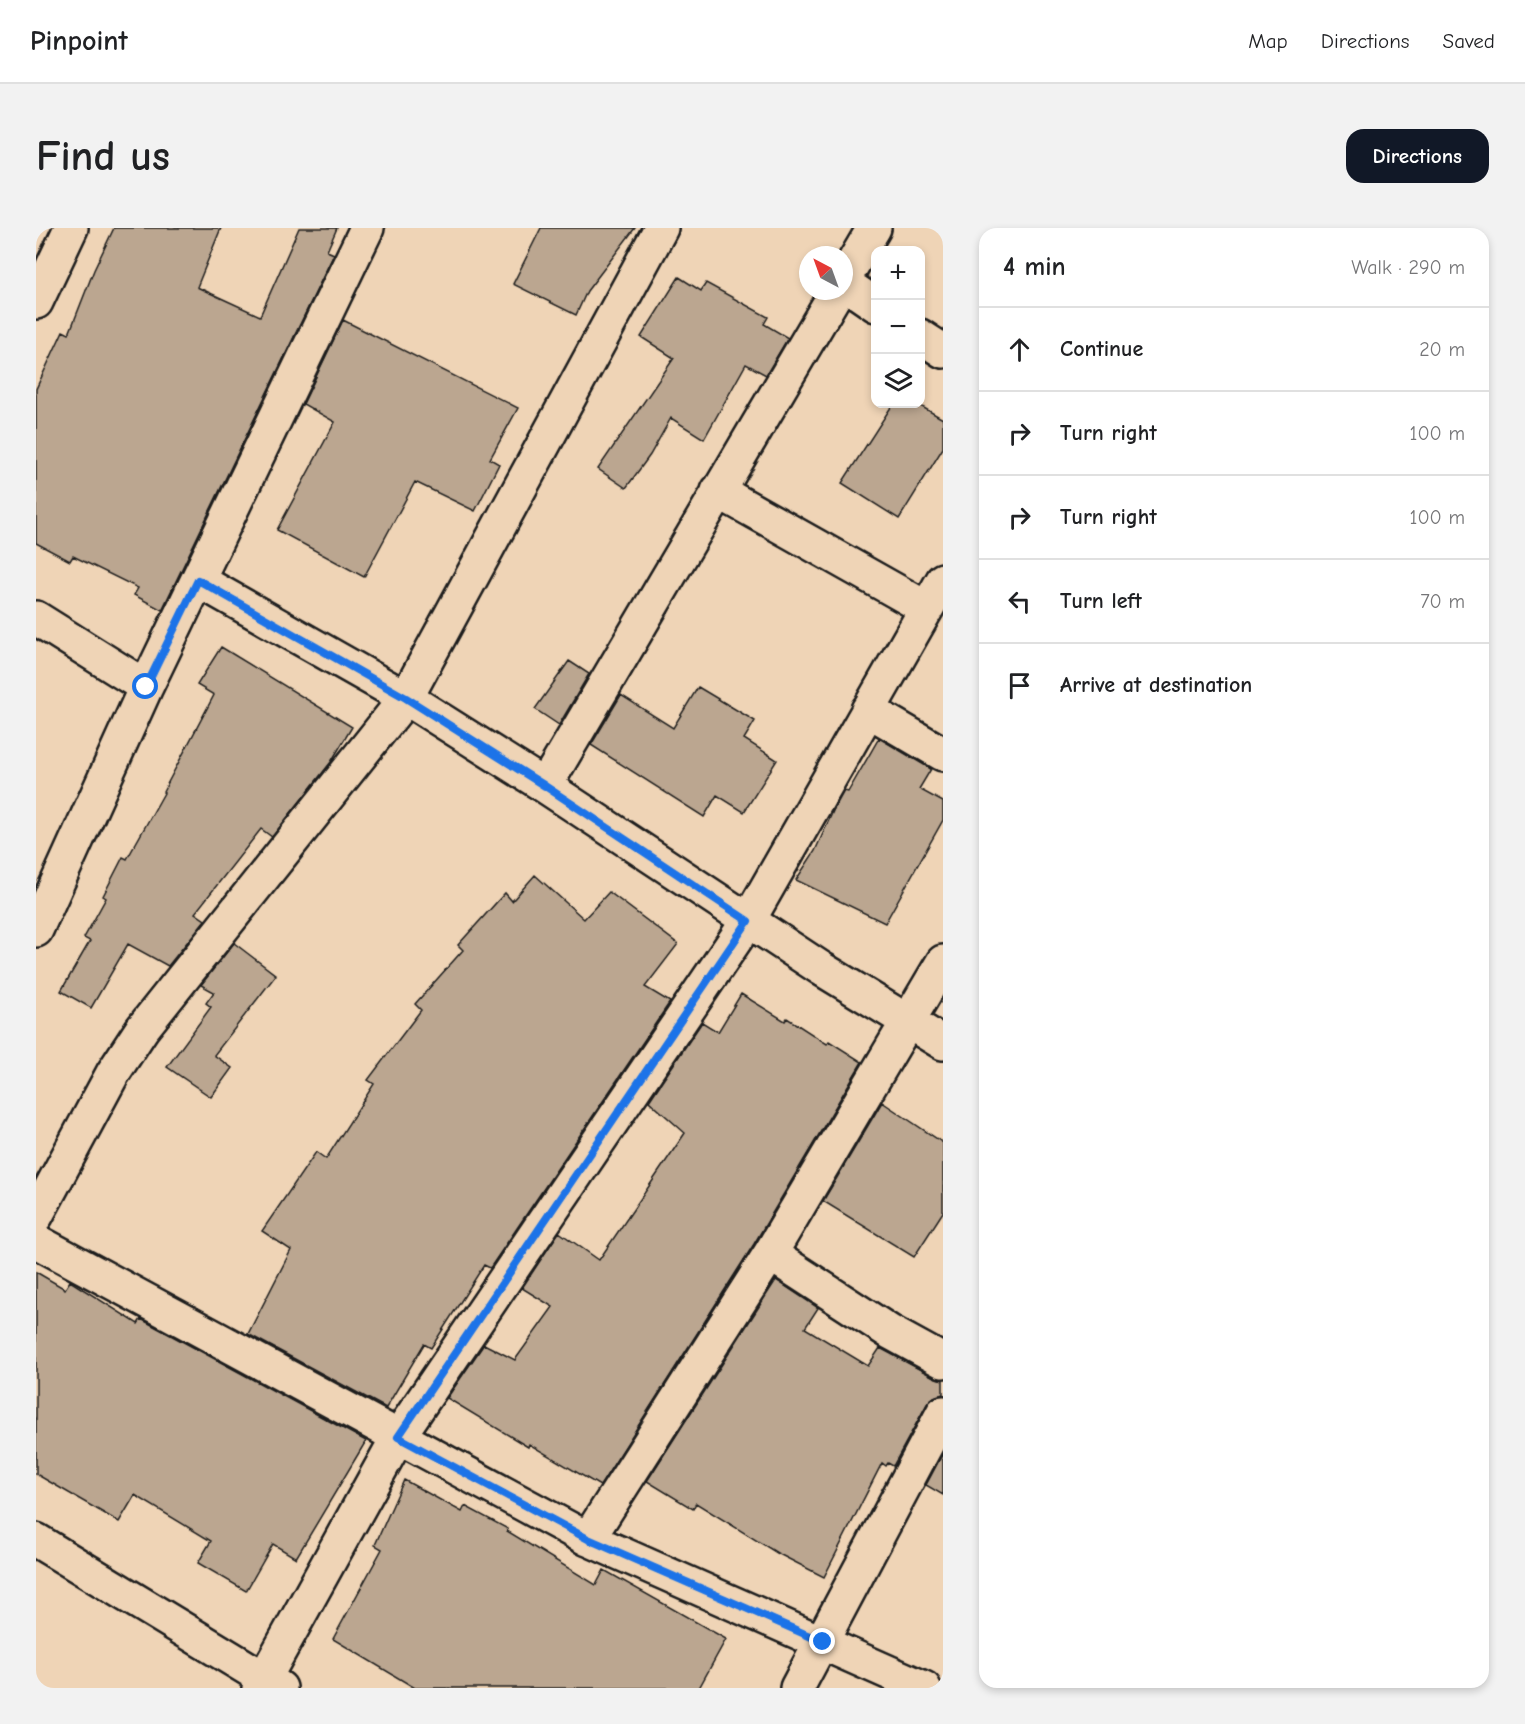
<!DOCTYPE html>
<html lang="en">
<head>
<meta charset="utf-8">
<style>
	:root { --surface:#fff; --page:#f2f2f2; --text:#202124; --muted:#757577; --line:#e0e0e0; --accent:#111827 }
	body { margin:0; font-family:"Comic Neue",sans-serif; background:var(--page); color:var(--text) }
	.controls { position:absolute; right:18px; top:18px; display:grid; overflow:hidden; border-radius:12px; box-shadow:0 3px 9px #0003 }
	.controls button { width:54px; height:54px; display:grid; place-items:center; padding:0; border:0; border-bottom:2px solid var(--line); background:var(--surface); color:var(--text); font:30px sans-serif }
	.compass { position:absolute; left:763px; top:18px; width:54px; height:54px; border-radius:50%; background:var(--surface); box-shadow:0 3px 9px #0003; rotate:319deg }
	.stop { position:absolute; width:18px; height:18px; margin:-14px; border:4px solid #1a73e8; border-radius:50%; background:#fff }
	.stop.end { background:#1a73e8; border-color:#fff; box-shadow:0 2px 6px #0008 }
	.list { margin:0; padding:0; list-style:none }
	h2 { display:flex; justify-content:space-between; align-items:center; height:78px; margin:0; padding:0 24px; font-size:26px }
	h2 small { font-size:20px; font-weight:400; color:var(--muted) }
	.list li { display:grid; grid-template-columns:39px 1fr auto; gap:18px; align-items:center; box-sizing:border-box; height:84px; padding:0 24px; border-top:2px solid var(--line) }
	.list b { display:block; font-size:22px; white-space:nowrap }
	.list em { font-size:20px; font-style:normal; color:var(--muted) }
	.icon { flex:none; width:33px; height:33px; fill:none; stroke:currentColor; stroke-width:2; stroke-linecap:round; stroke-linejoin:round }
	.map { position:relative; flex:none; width:907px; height:1460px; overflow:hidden; border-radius:18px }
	header { display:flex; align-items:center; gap:36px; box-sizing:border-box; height:84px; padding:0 30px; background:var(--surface); border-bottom:2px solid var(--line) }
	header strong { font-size:28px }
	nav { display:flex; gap:33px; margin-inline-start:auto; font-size:21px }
	.intro { display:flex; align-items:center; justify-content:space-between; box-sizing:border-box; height:144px; padding:0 36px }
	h1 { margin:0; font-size:42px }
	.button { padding:15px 27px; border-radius:18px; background:var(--accent); color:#fff; font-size:21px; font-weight:700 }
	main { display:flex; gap:36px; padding:0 36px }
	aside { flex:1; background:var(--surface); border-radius:18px; box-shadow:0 3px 9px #0003 }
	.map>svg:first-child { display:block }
	.building { fill:#bba690; stroke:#1c1c1c; stroke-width:1.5 }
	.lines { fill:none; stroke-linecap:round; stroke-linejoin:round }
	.minor-casing { stroke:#1c1c1c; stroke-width:38 }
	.minor { stroke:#efd4b6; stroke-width:33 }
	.route { stroke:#1a73e8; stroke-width:8 }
</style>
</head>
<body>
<header>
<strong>Pinpoint</strong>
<nav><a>Map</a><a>Directions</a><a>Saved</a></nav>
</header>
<div class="intro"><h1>Find us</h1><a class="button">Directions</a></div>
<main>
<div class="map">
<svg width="907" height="1460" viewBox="0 0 907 1460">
	<rect width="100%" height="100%" fill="#efd4b6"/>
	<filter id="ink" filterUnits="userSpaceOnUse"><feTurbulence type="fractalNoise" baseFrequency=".0167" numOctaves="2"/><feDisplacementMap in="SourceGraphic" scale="12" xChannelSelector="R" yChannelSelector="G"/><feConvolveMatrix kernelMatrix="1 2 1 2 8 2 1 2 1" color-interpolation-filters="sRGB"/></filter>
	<g filter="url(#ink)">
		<path class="building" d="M 78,0 L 185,0 L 161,59 L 224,88 L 263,0 L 301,0 L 291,23 L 298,26 L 126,382 L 98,367 L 102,360 L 37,328 L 34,333 L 0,315 L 0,161 L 27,103 L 33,106 L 58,42 Z
			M 505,0 L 599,0 L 551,63 L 540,87 L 477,56 Z
			M 643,49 L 665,63 L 670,55 L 732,89 L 728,96 L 752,110 L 730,147 L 710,136 L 668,211 L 635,190 L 614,227 L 590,260 L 562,241 L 638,130 L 605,109 Z
			M 307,92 L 482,180 L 454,231 L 463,236 L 439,283 L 379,254 L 328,349 L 241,302 L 299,194 L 267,176 Z
			M 857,176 L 881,176 L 907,191 L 907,220 L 863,291 L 806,255 Z
			M 185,419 L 316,499 L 295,534 L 236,609 L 225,601 L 159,685 L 169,692 L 132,738 L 92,716 L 55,780 L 25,763 L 54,713 L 48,710 L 70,670 L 67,668 L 87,629 L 91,631 L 128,565 L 127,564 L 178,467 L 161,457 Z
			M 533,433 L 553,446 L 523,497 L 499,481 Z
			M 662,459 L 719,493 L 708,511 L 741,532 L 708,584 L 681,567 L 668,589 L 555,517 L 585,467 L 637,500 Z
			M 843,510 L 895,541 L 883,561 L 907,574 L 907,592 L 849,695 L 760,652 L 779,623 L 797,583 L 808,563 L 812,564 Z
			M 499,647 L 548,691 L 573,664 L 642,716 L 609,759 L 634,774 L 454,1040 L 448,1037 L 395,1120 L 388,1116 L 350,1180 L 212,1106 L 255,1022 L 226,1003 L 280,924 L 290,931 L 338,856 L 332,852 L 385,782 L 379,776 L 427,722 L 422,717 L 469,665 L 476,673 Z
			M 198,715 L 240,747 L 178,827 L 196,840 L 175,869 L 131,839 L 175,779 L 170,775 L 178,764 L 165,757 Z
			M 705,766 L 749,793 L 751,790 L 791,816 L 793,813 L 826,834 L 718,1016 L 564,1258 L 493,1216 L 492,1219 L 411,1170 L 448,1116 L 479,1132 L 517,1079 L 486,1060 L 523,1004 L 563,1032 L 649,905 L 613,873 L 666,794 L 682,804 Z
			M 846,874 L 907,915 L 907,984 L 878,1029 L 787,973 Z
			M 0,1044 L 29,1061 L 34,1053 L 102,1096 L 105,1091 L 330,1213 L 260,1330 L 237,1316 L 210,1363 L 162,1335 L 175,1313 L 99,1267 L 83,1294 L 0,1246 Z
			M 740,1052 L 782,1080 L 769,1100 L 832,1138 L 844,1120 L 898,1149 L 907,1152 L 907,1166 L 898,1169 L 891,1176 L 857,1238 L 852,1235 L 850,1238 L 846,1235 L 788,1349 L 741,1325 L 660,1275 L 657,1281 L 611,1253 Z
			M 907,1225 L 907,1267 L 890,1257 Z
			M 368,1252 L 426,1284 L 429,1278 L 472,1301 L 471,1303 L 560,1357 L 568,1342 L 690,1411 L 663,1460 L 379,1460 L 297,1411 L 346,1321 L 339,1317 Z"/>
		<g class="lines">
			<g class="minor-casing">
				<path id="minor" d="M 808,51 L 838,0
					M 808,55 L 840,77
					M 0,74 L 35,0
					M 884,108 L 907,123
					M 682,263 L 890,380
					M 162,352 L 370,470 L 509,558 L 786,741 L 907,815
					M 0,390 L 110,459
					M 832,482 L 907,526
					M 509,558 L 801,63
					M 0,702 L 110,459 L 331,0
					M 0,988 L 77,845 L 106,801 L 370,470 L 625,0
					M 0,1013 L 552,1311 L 888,1460
					M 734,1026 L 854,1104 L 907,1133
					M 552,1311 L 734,1026 L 907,734
					M 0,1312 L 244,1460
					M 223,1460 L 362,1209 L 712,693 L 907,352
					M 761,1460 L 907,1185"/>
			</g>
			<use href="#minor" class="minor"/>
		</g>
	</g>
	<g class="lines" filter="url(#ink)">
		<path class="route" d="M 110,459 L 162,352 L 370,470 L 509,558 L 712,693 L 362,1209 L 552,1311 L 787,1414"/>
	</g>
</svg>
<div class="controls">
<button>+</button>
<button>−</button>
<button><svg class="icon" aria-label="layers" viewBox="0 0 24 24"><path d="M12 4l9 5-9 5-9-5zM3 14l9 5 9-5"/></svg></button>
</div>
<svg class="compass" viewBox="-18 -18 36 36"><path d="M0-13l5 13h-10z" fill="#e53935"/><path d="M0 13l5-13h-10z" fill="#757577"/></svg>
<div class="stop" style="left:110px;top:459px"></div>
<div class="stop end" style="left:787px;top:1414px"></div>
</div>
<aside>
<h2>4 min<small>Walk · 290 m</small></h2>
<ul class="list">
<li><svg class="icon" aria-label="ahead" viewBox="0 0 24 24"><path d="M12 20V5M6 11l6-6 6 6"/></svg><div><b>Continue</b></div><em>20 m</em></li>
<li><svg class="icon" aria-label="right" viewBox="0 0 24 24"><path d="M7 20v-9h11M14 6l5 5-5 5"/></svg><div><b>Turn right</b></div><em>100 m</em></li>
<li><svg class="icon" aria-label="right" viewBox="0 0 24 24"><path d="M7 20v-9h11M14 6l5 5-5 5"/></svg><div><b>Turn right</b></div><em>100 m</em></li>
<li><svg class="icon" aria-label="left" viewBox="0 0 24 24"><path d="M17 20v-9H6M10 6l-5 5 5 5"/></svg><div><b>Turn left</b></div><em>70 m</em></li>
<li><svg class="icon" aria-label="arrive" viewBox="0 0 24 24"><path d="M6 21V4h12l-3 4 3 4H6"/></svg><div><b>Arrive at destination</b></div></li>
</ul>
</aside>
</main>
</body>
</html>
